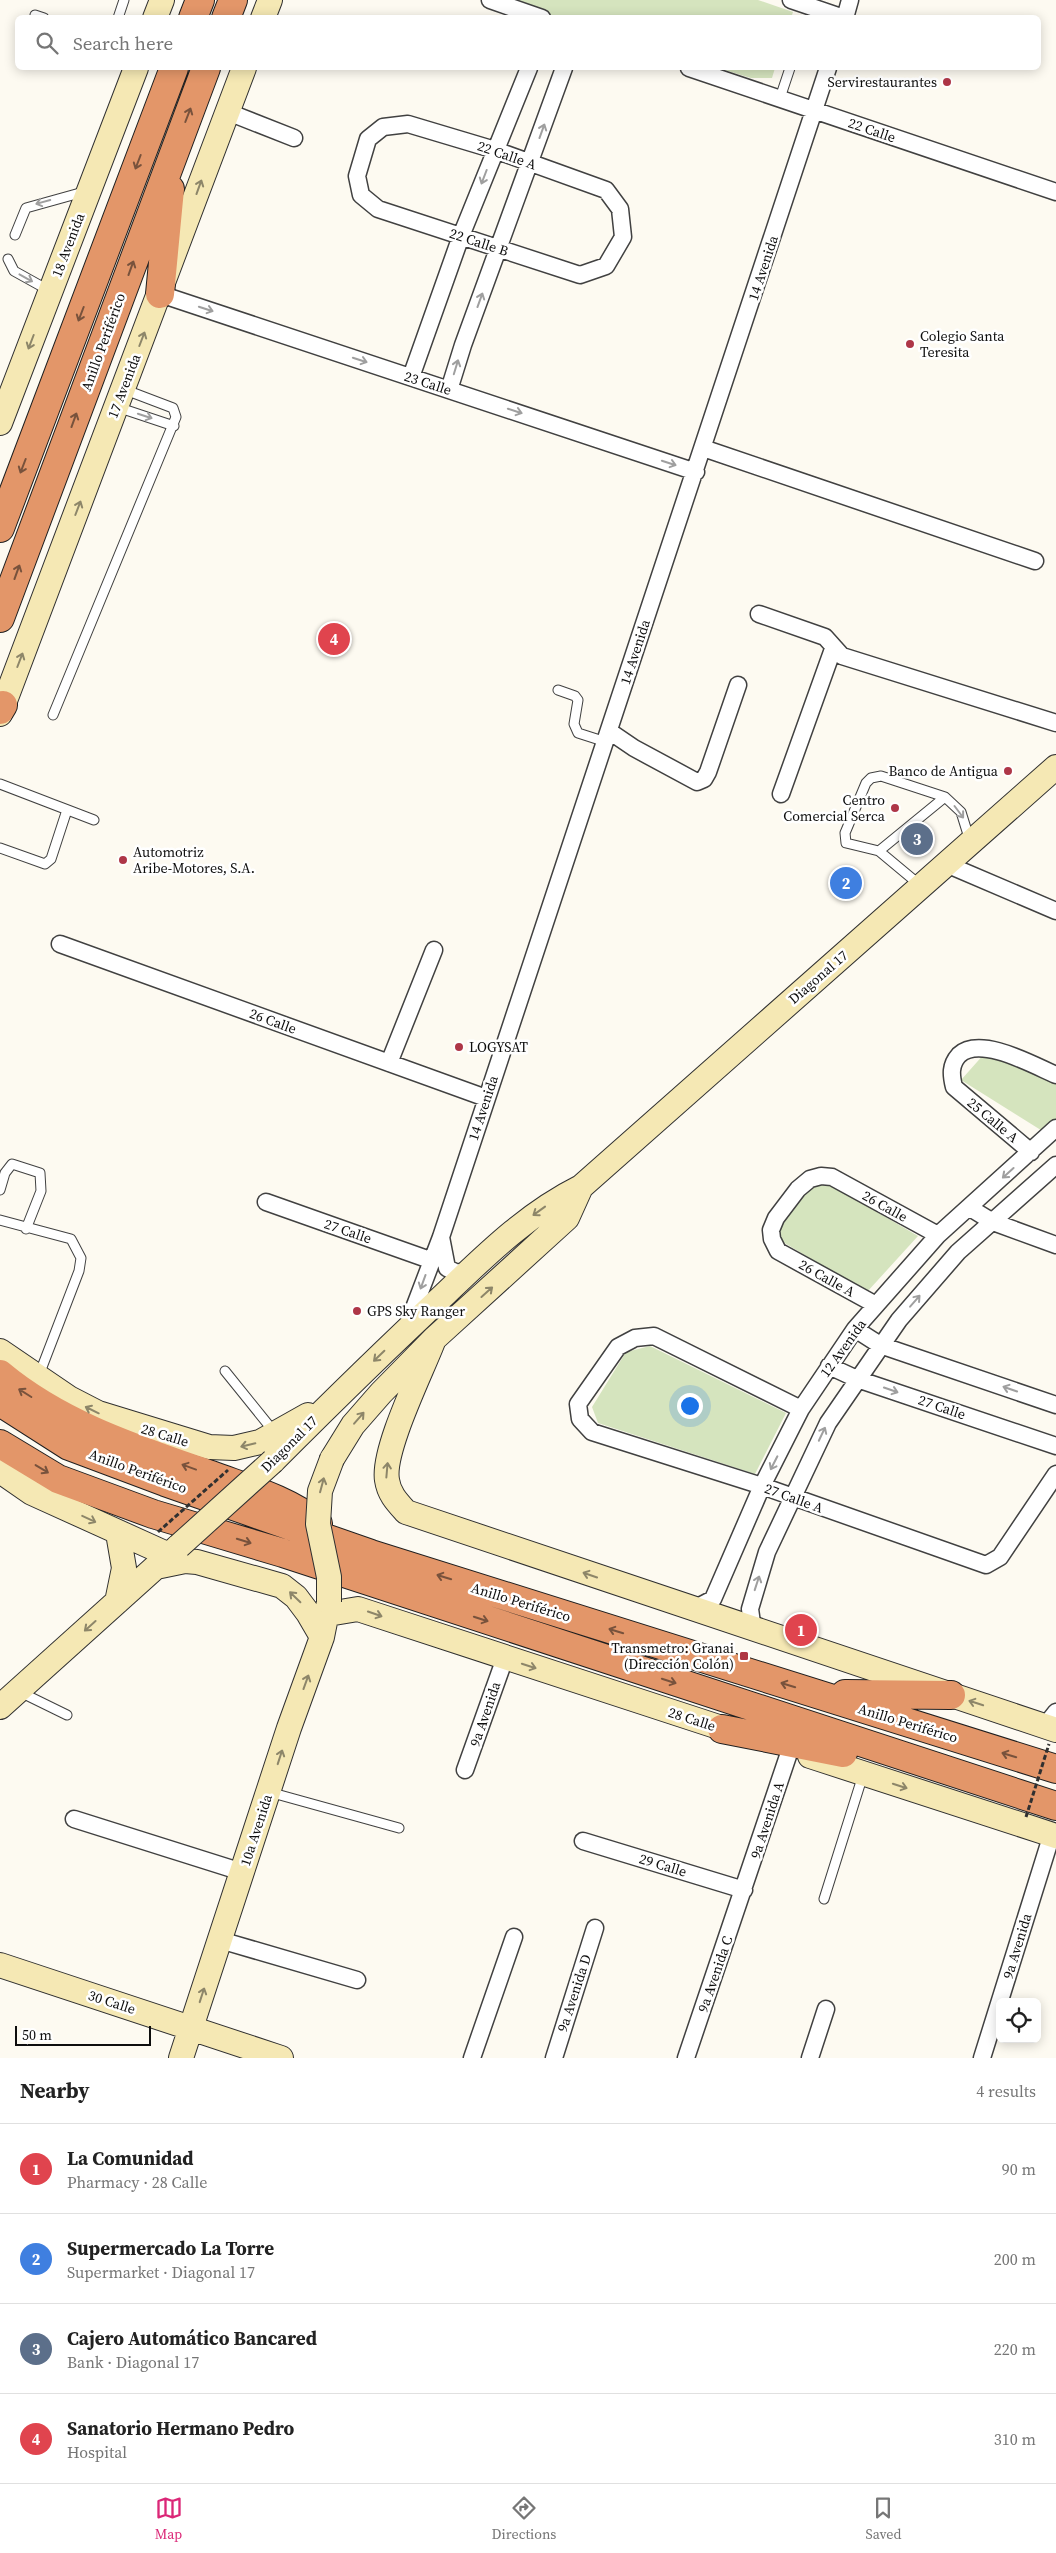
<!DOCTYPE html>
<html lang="en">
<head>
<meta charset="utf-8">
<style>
	:root { --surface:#fff; --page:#f6f6f6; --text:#222; --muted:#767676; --line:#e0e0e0; --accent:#db2777 }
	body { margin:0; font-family:"Source Serif 4",serif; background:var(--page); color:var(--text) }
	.controls { position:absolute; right:15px; bottom:15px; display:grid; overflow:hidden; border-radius:8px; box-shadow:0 2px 12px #0003 }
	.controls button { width:45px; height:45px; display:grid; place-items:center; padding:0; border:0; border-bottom:1px solid var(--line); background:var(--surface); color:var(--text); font:25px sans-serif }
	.scale { position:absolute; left:15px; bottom:12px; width:136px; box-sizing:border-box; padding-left:5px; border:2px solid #0e0e0e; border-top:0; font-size:14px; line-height:18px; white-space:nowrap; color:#0e0e0e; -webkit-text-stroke:4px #fff; paint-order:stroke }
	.you { position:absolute; left:689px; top:1405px; width:18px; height:18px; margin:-12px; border:4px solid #fff; border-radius:50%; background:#1a73e8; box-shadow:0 0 0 8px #1a73e833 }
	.badge { display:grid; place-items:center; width:32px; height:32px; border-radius:50%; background:var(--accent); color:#fff; font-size:16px; font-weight:700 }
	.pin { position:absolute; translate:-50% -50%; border:2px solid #fff; box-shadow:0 1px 5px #0006 }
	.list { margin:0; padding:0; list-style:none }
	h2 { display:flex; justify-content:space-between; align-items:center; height:65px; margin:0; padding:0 20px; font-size:21px }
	h2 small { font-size:16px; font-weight:400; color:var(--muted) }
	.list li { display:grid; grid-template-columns:32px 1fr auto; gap:15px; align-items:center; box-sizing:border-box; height:90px; padding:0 20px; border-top:1px solid var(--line) }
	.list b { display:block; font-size:19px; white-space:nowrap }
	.list p { margin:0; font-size:16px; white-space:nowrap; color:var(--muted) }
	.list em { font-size:16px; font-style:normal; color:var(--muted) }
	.icon { flex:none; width:28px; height:28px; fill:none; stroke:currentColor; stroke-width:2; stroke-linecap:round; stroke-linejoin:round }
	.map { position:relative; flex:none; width:1056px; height:2058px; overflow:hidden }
	.search { position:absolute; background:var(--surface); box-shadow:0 2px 12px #0003; left:15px; right:15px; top:15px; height:55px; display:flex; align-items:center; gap:12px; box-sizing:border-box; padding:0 18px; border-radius:8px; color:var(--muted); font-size:19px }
	.sheet { height:425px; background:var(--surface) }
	nav { display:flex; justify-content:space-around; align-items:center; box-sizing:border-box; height:70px; border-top:1px solid var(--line); background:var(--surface); font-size:14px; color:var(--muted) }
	nav a { display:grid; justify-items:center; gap:2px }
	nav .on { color:var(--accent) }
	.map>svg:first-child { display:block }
	.green { fill:#d5e4be }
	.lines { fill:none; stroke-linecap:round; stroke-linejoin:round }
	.lane-casing { stroke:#414141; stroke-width:11 }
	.street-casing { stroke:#414141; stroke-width:19 }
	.secondary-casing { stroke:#303030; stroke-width:26 }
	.highway-casing { stroke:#1f1f1f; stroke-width:30 }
	.lane { stroke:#fff; stroke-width:9 }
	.street { stroke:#fff; stroke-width:16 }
	.secondary { stroke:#f5e8b4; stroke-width:24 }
	.highway { stroke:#e39669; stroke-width:28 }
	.secondary-bridge-casing { stroke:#303030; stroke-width:26; stroke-linecap:butt }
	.path-bridge { stroke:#303030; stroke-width:3; stroke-dasharray:5 2.5; stroke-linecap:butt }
	.secondary-bridge { stroke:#f5e8b4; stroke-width:24 }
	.oneway { stroke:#78523c }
	.oneway2 { stroke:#9f9f9f }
	.oneway3 { stroke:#8d8669 }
	.poi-dot { fill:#ae3647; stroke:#fff; stroke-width:2 }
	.labels { text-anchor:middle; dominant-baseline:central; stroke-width:5; stroke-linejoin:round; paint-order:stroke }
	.poi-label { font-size:14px; fill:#0e0e0e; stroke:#fff; text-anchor:end }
	.street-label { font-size:14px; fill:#0e0e0e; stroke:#fff }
</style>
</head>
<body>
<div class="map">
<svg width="1056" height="2058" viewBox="0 0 1056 2058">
	<rect width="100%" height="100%" fill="#fdfaf1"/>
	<path class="green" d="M 504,0 L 758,0 L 793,12 L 791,18 L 559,18 Z
		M 718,68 L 775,68 L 772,78 L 751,78 Z
		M 985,1053 L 1056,1079 L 1056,1122 L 1044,1132 L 961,1080 Z
		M 814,1175 L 918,1236 L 867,1292 L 771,1235 Z
		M 650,1346 L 786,1413 L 755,1474 L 598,1423 L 592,1407 L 626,1352 Z"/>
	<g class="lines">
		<g class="lane-casing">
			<path id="lane" d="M 35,15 L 44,18
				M 118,18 L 124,0
				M 780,98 L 790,68
				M 15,235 L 26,208 L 87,191
				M 8,259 L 14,271 L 50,291
				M 117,407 L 174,426
				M 558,690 L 575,696 L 578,700 L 574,724 L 578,733 L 606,742
				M 53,715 L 176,417 L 173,408 L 123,389
				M 0,784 L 94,820
				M 0,848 L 45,864 L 51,859 L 67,810
				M 879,851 L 945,797
				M 921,886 L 879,851 L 846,843 L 845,833 L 866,783 L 871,778 L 881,776 L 945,797 L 961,812 L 970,841
				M 0,1190 L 5,1173 L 12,1164 L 40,1173 L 41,1191 L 26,1229
				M 0,1220 L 71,1239 L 81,1258 L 79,1271 L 39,1375
				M 225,1371 L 275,1433
				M 18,1691 L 67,1715
				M 269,1792 L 399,1828
				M 824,1899 L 863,1775"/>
		</g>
		<g class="street-casing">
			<path id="street" d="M 490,0 L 542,18
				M 791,0 L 844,18
				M 845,18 L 850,0
				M 689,68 L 1056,192
				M 228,112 L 294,138
				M 408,124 L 495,150 L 606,190 L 620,209 L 623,237 L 606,266 L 580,275 L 378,209 L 361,195 L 357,176 L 368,139 L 383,127 Z
				M 160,294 L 696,472
				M 411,377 L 461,236 L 529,68
				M 449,390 L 463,345 L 564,68
				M 703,448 L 1035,561
				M 759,614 L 825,637 L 842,656 L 1056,723
				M 609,731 L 634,748 L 697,782 L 704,779 L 708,772 L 738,685
				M 781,794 L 833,649
				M 946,864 L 1056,911
				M 60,944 L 486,1098
				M 389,1063 L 434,950
				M 1031,1152 L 954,1087 C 951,1075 950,1065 959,1055 C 980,1035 1033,1065 1056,1075
				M 266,1202 L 430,1260
				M 970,1208 L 993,1222 L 1056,1245
				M 441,1237 L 447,1268 L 455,1272 L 467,1273
				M 876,1305 L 778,1251 L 772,1239 L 771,1230 L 776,1218 L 798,1189 L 810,1179 L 821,1176 L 832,1177 L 938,1235
				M 406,1329 L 441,1237 L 828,68
				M 855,1329 L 880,1345 L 1056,1405
				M 829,1366 L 857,1379 L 1056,1446
				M 801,1409 L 654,1336 L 635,1338 L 618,1347 L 578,1404 L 580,1419 L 592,1432 L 762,1486 L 986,1565 L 1000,1557 L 1056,1474
				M 692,1610 L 713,1599 L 762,1486 L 801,1409 L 855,1329 L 938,1235 L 1056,1128
				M 753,1630 L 750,1609 L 767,1552 L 828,1423 L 899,1320 L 958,1252 L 1056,1165
				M 1045,1726 L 1056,1712
				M 465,1770 L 505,1658
				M 74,1819 L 242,1872
				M 583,1841 L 744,1890
				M 220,1940 L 357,1980
				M 472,2058 L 514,1937
				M 554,2058 L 595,1928
				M 686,2058 L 790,1750
				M 810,2058 L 826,2009
				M 982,2058 L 1052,1834"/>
		</g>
		<g class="secondary-casing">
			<path id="secondary" d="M 155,18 L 162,0
				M 263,18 L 270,0
				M 0,423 L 136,68
				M 0,714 L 244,68
				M 434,1339 C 422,1371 382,1450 387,1480 C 389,1494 397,1502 406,1512 L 1056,1730
				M 0,1351 L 69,1398 L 98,1413 L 209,1447 L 234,1448 L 260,1442 L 308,1415
				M 332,1459 L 353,1425 L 381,1393 L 434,1339 L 567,1218 L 581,1187
				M 273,1461 C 329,1405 386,1349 444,1295 C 487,1254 527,1214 581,1187 L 1056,767
				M 0,1471 L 32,1493 L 169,1555
				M 156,1567 L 185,1561 L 197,1562 L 282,1586 L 296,1597 L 308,1613 L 322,1637
				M 117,1602 L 124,1568 L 118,1533
				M 328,1614 L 358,1609 L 740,1734
				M 0,1707 L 179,1546
				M 810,1756 L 1056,1836
				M 0,1965 L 281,2058
				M 181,2058 L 289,1728 L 322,1637 L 329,1602"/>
		</g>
		<g class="highway-casing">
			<path id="highway" d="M 193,18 L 200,0
				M 226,18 L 233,0
				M 160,294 L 170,189
				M 0,528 L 174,68
				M 0,618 L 206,68
				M 0,710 L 3,705
				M 0,1374 C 61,1425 137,1449 211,1475 C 249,1489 287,1499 318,1524
				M 0,1402 L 69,1446 L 165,1482 L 371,1554 L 1056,1769
				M 0,1444 L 58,1479 L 153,1514 L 283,1553 L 1056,1806
				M 845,1694 L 951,1695
				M 722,1729 L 843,1753"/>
		</g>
		<use href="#lane" class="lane"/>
		<use href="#street" class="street"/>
		<use href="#secondary" class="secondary"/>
		<use href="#highway" class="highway"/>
		<g class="secondary-bridge-casing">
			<path id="secondary-bridge" d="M 179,1546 L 273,1461
				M 329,1602 L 329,1577 L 318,1524 L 320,1491 L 332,1459"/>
		</g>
		<path class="path-bridge" d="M 158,1532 L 228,1470
			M 1026,1817 L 1049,1744"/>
		<use href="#secondary-bridge" class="secondary-bridge"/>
	</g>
	<defs><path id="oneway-shaft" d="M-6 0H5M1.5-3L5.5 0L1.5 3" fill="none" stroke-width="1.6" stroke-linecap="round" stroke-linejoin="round" transform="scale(1.25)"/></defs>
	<g class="oneway">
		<use href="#oneway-shaft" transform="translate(188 115) rotate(-69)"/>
		<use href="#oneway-shaft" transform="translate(138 162) rotate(111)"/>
		<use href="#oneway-shaft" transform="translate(131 268) rotate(-70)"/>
		<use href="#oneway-shaft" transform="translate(81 314) rotate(111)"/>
		<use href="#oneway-shaft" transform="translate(74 420) rotate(-70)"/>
		<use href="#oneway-shaft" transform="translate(23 466) rotate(111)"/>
		<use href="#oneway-shaft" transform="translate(17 572) rotate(-70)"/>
		<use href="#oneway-shaft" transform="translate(25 1393) rotate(-148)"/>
		<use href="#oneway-shaft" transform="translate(189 1467) rotate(-160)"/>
		<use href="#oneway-shaft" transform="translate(42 1469) rotate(31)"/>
		<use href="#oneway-shaft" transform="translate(244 1541) rotate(17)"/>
		<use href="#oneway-shaft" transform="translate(444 1577) rotate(-163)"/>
		<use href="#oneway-shaft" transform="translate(481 1619) rotate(18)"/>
		<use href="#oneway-shaft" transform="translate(616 1631) rotate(-163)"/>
		<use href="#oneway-shaft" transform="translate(669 1681) rotate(18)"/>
		<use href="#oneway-shaft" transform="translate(788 1685) rotate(-163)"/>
		<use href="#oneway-shaft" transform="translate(1009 1755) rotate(-163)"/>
	</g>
	<g class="oneway2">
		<use href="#oneway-shaft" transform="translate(542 131) rotate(-70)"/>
		<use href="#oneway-shaft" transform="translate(484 177) rotate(111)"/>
		<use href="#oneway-shaft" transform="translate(43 202) rotate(165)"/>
		<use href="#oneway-shaft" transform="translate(26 278) rotate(29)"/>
		<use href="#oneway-shaft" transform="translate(480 300) rotate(-70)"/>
		<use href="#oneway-shaft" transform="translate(206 309) rotate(18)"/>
		<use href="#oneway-shaft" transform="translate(360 360) rotate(18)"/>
		<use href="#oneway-shaft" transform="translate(456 367) rotate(-73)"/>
		<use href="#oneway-shaft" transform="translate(515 411) rotate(18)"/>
		<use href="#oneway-shaft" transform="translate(145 416) rotate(18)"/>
		<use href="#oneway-shaft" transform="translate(669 463) rotate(18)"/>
		<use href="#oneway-shaft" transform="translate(959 812) rotate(53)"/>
		<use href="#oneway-shaft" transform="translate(1008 1173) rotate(138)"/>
		<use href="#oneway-shaft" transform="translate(423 1282) rotate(110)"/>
		<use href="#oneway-shaft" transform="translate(915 1301) rotate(-49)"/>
		<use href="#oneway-shaft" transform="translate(1010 1389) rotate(-161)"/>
		<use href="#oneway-shaft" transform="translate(891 1390) rotate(19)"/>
		<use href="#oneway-shaft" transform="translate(822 1434) rotate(-65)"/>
		<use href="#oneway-shaft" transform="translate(774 1463) rotate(117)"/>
		<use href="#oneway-shaft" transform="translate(757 1583) rotate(-72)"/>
	</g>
	<g class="oneway3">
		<use href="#oneway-shaft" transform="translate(199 187) rotate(-70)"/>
		<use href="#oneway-shaft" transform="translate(142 339) rotate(-69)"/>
		<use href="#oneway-shaft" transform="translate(31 342) rotate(111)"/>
		<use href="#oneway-shaft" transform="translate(78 508) rotate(-69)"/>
		<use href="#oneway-shaft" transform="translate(20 660) rotate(-69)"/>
		<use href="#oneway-shaft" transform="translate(539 1211) rotate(144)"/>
		<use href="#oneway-shaft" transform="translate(487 1292) rotate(-42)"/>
		<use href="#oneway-shaft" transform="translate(379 1356) rotate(136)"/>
		<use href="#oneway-shaft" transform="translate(92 1410) rotate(-154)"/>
		<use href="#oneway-shaft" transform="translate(359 1418) rotate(-49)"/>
		<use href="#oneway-shaft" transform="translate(248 1445) rotate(167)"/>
		<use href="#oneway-shaft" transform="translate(387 1470) rotate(-85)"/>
		<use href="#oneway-shaft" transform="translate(322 1485) rotate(-75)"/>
		<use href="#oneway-shaft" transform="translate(89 1519) rotate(25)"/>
		<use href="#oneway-shaft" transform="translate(590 1575) rotate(-161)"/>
		<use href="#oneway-shaft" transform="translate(295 1597) rotate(-136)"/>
		<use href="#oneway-shaft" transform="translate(375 1614) rotate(19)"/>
		<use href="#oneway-shaft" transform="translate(90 1626) rotate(138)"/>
		<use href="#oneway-shaft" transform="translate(529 1666) rotate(18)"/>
		<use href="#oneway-shaft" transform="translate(306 1682) rotate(-70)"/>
		<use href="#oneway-shaft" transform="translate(976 1703) rotate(-162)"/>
		<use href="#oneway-shaft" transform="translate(280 1757) rotate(-72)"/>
		<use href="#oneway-shaft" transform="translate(900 1786) rotate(18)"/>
		<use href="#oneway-shaft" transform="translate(202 1995) rotate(-72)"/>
	</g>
	<g class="poi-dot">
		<circle cx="947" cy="82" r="5"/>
		<circle cx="910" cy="344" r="5"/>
		<circle cx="1008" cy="771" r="5"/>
		<circle cx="895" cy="808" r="5"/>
		<circle cx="123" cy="860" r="5"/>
		<circle cx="459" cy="1047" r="5"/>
		<circle cx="357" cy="1311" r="5"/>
		<rect x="739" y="1651" width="10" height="10" rx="2.5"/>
	</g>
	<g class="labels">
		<g class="poi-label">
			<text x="937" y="82">Servirestaurantes</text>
			<text x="920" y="336" text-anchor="start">Colegio Santa<tspan x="920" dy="16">Teresita</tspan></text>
			<text x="998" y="771">Banco de Antigua</text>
			<text x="885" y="800">Centro<tspan x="885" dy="16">Comercial Serca</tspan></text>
			<text x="133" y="852" text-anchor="start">Automotriz<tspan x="133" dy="16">Aribe-Motores, S.A.</tspan></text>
			<text x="469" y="1047" text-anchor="start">LOGYSAT</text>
			<text x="367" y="1311" text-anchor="start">GPS Sky Ranger</text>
			<text x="734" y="1648">Transmetro: Granai<tspan x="734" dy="16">(Dirección Colón)</tspan></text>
		</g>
		<g class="street-label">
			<text transform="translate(872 130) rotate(19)">22 Calle</text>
			<text transform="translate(507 155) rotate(19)">22 Calle A</text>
			<text transform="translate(479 242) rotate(18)">22 Calle B</text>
			<text transform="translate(68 245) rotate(-69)">18 Avenida</text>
			<text transform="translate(763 268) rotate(-72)">14 Avenida</text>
			<text transform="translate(103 342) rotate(-70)">Anillo Periférico</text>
			<text transform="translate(428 383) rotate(18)">23 Calle</text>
			<text transform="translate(124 386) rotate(-69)">17 Avenida</text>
			<text transform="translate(635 652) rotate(-72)">14 Avenida</text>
			<text transform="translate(818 977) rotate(-41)">Diagonal 17</text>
			<text transform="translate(273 1021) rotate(20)">26 Calle</text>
			<text transform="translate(483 1108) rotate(-72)">14 Avenida</text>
			<text transform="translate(993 1120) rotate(40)">25 Calle A</text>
			<text transform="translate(885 1206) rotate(29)">26 Calle</text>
			<text transform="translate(348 1231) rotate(19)">27 Calle</text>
			<text transform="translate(827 1278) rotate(29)">26 Calle A</text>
			<text transform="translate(843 1348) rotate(-54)">12 Avenida</text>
			<text transform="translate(942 1407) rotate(19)">27 Calle</text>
			<text transform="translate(165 1435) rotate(17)">28 Calle</text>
			<text transform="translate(289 1444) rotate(-45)">Diagonal 17</text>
			<text transform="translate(138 1471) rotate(20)">Anillo Periférico</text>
			<text transform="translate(794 1498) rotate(20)">27 Calle A</text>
			<text transform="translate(521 1602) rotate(17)">Anillo Periférico</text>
			<text transform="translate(485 1714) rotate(-71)">9a Avenida</text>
			<text transform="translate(692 1719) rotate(18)">28 Calle</text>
			<text transform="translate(908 1723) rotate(17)">Anillo Periférico</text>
			<text transform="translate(767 1820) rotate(-72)">9a Avenida A</text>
			<text transform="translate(256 1830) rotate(-72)">10a Avenida</text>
			<text transform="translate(663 1865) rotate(17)">29 Calle</text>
			<text transform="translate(1017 1946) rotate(-73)">9a Avenida</text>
			<text transform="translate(715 1974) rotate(-71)">9a Avenida C</text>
			<text transform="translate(574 1993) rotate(-72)">9a Avenida D</text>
			<text transform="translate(112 2002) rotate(18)">30 Calle</text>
		</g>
	</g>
</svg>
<div class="controls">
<button><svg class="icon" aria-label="locate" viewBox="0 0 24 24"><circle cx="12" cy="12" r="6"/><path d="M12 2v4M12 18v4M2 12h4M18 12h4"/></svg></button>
</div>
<div class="scale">50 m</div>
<div class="you"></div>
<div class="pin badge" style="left:801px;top:1630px;background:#e0444e">1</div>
<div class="pin badge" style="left:846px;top:883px;background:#3f7fe0">2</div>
<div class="pin badge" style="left:917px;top:839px;background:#5c6f8a">3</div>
<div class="pin badge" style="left:334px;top:639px;background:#e0444e">4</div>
<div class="search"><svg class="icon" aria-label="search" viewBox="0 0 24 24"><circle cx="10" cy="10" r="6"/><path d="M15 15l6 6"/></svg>Search here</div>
</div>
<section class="sheet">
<h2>Nearby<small>4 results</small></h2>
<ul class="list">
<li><span class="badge" style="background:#e0444e">1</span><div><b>La Comunidad</b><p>Pharmacy · 28 Calle</p></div><em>90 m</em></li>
<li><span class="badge" style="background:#3f7fe0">2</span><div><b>Supermercado La Torre</b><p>Supermarket · Diagonal 17</p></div><em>200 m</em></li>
<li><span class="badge" style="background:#5c6f8a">3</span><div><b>Cajero Automático Bancared</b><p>Bank · Diagonal 17</p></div><em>220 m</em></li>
<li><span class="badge" style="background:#e0444e">4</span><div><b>Sanatorio Hermano Pedro</b><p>Hospital</p></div><em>310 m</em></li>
</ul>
</section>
<nav>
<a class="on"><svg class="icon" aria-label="map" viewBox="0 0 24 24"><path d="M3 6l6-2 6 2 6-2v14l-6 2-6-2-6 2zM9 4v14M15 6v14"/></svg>Map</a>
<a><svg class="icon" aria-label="directions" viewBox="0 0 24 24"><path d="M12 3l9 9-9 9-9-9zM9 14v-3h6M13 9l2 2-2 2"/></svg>Directions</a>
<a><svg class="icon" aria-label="saved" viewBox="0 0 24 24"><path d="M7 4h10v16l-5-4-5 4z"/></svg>Saved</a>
</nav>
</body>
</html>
